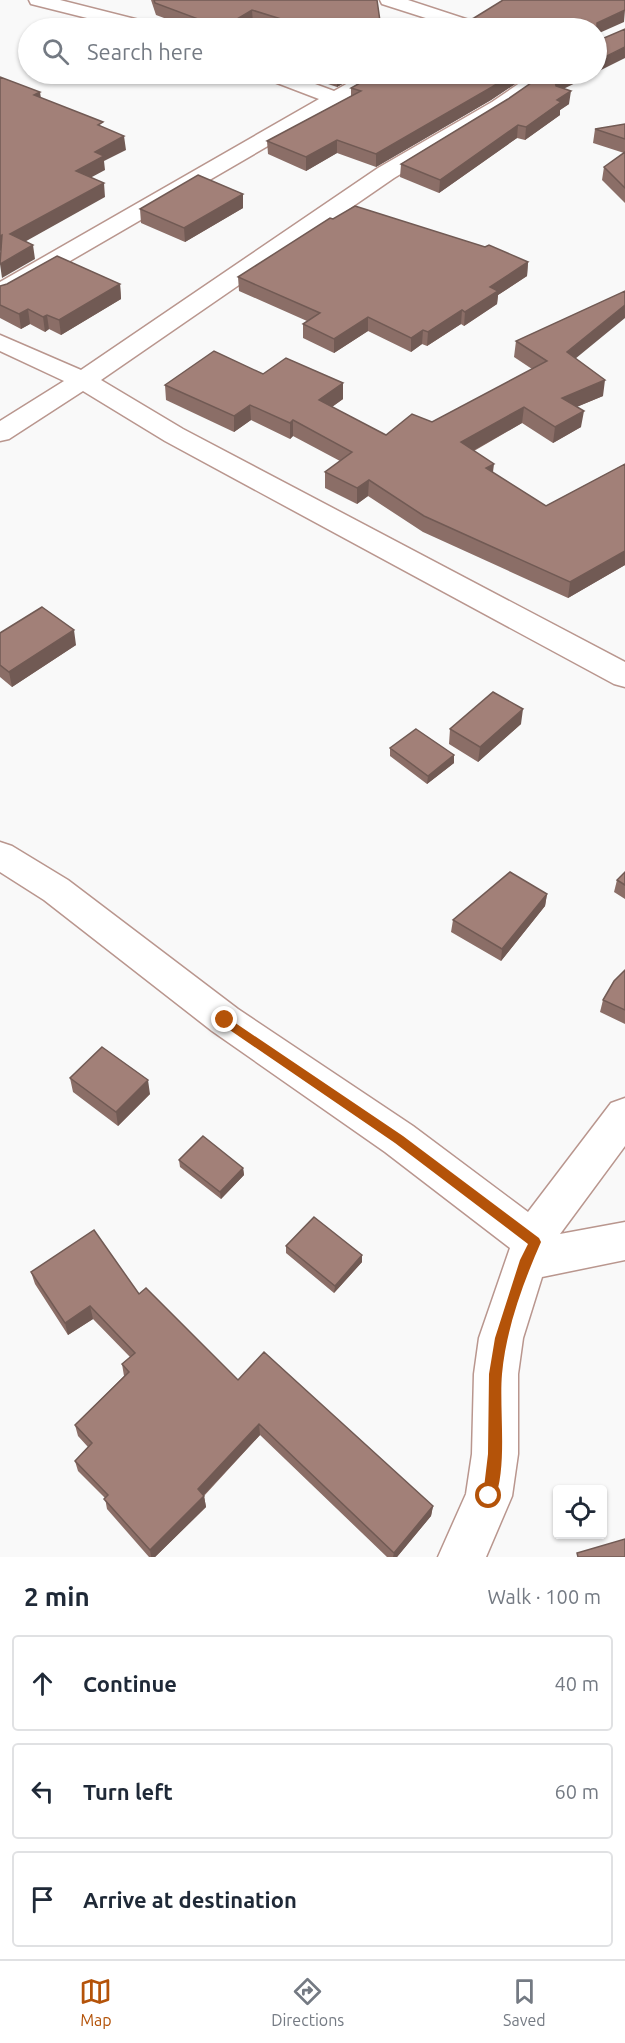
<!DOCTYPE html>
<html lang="en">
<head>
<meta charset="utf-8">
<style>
	:root { --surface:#fff; --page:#f2f2f3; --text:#1f2937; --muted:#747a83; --line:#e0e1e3; --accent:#b45309 }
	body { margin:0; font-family:Ubuntu,sans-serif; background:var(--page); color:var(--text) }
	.controls { position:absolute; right:18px; bottom:18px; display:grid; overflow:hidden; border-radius:6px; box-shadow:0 2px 4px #0004 }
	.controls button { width:54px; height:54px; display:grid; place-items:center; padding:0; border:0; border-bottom:2px solid var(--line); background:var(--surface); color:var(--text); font:30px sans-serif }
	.stop { position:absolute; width:18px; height:18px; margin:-14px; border:4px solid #b45309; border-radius:50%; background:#fff }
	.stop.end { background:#b45309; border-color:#fff; box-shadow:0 2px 6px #0008 }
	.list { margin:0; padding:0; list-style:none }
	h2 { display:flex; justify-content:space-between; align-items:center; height:78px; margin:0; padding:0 24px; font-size:26px }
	h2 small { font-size:20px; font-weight:400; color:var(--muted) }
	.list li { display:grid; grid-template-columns:39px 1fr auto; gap:18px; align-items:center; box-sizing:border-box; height:96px; margin:0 12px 12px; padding:0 12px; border:2px solid var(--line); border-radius:6px }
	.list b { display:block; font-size:22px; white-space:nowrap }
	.list em { font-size:20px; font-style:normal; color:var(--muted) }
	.icon { flex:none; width:33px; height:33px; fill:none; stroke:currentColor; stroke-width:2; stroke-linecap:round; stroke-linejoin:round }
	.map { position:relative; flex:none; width:625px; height:1557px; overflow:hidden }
	.search { position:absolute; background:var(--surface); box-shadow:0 2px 4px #0004; left:18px; right:18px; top:18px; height:66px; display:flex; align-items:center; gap:15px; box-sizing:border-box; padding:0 21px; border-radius:33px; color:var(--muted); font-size:22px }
	.sheet { height:402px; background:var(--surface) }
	nav { display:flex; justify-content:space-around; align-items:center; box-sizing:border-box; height:84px; border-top:2px solid var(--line); background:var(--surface); font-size:16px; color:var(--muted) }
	nav a { display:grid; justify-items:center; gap:3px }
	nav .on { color:var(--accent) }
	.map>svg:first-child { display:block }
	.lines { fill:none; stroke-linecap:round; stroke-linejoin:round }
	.minor-casing { stroke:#b9968e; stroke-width:3 }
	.minor { fill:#fff; fill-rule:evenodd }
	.wall { fill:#8b6e67 }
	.shaded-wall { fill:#715a54 }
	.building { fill:#a28078; stroke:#715a54; stroke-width:1.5 }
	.route { fill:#b45309 }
</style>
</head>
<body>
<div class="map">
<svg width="625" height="1557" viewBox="0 0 625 1557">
	<rect width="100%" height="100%" fill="#f9f9f9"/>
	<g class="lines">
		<g class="minor-casing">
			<path id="minor" d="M 29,0 L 60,0 L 155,24 L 158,28 L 127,28 L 31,4 Z
				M 380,0 L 408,0 L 472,21 L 475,25 L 472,28 L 457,28 L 382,4 Z
				M 261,74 L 288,74 L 334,91 L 364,74 L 388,74 L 385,78 L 8,297 L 0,299 L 0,282 L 319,99 L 264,78 Z
				M 533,74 L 555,74 L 506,110 L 394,178 L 101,380 L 183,429 L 625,662 L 625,687 L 614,684 L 165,441 L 83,391 L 9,439 L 0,441 L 0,421 L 64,381 L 0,351 L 0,335 L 81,370 L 378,168 L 492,102 Z
				M 0,842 L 12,846 L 68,880 L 238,1009 L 413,1126 L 528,1212 L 611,1103 L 625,1098 L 625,1146 L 560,1234 L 625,1222 L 625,1260 L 542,1277 L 523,1338 L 518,1374 L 518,1454 L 512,1496 L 486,1557 L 438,1557 L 466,1494 L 472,1454 L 474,1374 L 479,1338 L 510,1248 L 385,1152 L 212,1031 L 44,900 L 0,872 Z"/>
		</g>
		<use href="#minor" class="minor"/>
	</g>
	<path class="wall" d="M 151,0 L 377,0 L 381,28 L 271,28 L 253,23 L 243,28 L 191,28 L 156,15 Z
		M 298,74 L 360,74 L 337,87 Z
		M 376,74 L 530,74 L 491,100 L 376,167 L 337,153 L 306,171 L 268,154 L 267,141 L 351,96 L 351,88 Z
		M 564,88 L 569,104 L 560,110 L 560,115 L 525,140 L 517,138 L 439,193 L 400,177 L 401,164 L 508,99 Z
		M 625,124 L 625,203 L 602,180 L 604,167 L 624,153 L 593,143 L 595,129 Z
		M 243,194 L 243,208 L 185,242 L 141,223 L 140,209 Z
		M 528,262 L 527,276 L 498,295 L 497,304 L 464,326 L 461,324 L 427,346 L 422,344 L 411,352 L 368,331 L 334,353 L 303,338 L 303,324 L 307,321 L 239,291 L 238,277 Z
		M 120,284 L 121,299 L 61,335 L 49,329 L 45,332 L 30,324 L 21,329 L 0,318 L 0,286 Z
		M 516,341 L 576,359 L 603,396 L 576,407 L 581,427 L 553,443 L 522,423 L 474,451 L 493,473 L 546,506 L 625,464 L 625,565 L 568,598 L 423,532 L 368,496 L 357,504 L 325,488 L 325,472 L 340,461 L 293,436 L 290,439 L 251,420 L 234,432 L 166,400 L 165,385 L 263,374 L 343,383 L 343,399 L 332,407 L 386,435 L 432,422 L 532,369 L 514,357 Z
		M 0,633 L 76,645 L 12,687 L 0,677 Z
		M 521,724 L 478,762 L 449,744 L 450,729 Z
		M 390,748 L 454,755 L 454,763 L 427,784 L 390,756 Z
		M 625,872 L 625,899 L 614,892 L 617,880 Z
		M 547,894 L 545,906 L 501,961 L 451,932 L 453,920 Z
		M 625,970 L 625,1024 L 600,1012 L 603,1000 Z
		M 70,1078 L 150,1094 L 118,1126 L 73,1092 Z
		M 179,1160 L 243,1168 L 244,1175 L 221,1199 L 180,1167 Z
		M 286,1246 L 362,1255 L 362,1262 L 334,1293 L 286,1253 Z
		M 31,1272 L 139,1294 L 238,1380 L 433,1506 L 431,1516 L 397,1557 L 387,1557 L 260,1435 L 204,1496 L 206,1507 L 155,1557 L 149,1557 L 107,1509 L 105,1498 L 78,1471 L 75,1461 L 88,1447 L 78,1436 L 75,1425 L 124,1376 L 122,1364 L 130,1357 L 93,1319 L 68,1335 L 35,1284 Z"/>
	<path class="shaded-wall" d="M 252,10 L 253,23 L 243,28 L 222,28 Z
		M 625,10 L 624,22 L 597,34 L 597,23 Z
		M 625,47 L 625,58 L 597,72 L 597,61 Z
		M 337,74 L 360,74 L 337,87 Z
		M 512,74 L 530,74 L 491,100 L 376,167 L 376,154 Z
		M 570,74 L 594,74 L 553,94 L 555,81 Z
		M 571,91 L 569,104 L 560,110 L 560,115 L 525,140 L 526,127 L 557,100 Z
		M 40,92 L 42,105 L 34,95 Z
		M 518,125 L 517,138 L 439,193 L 440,180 Z
		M 124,136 L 126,150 L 104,161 L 105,170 L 77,185 L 76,171 L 95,152 Z
		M 337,140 L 337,153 L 306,171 L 306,157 Z
		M 104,183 L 105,197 L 12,249 L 10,234 Z
		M 243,194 L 243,208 L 185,242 L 184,228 Z
		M 2,235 L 4,249 L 0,251 L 0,236 Z
		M 33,245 L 35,259 L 2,278 L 0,264 Z
		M 528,262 L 527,276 L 498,295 L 497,304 L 464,326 L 465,312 L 490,287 Z
		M 120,284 L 121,299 L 61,335 L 59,320 Z
		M 625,305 L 625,318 L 564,368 L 567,352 Z
		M 28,309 L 30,324 L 21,329 L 19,314 Z
		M 462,310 L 461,324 L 427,346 L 428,332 Z
		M 47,315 L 49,329 L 45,332 L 43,317 Z
		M 368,317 L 368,331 L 334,353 L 334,339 Z
		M 423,330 L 422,344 L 411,352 L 411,338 Z
		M 605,380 L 603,396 L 560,414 L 562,398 Z
		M 343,383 L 343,399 L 319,416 L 319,400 Z
		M 250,405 L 251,420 L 234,432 L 234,416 Z
		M 524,407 L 522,423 L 460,458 L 461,442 Z
		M 584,411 L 581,427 L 553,443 L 555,427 Z
		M 293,420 L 293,436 L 290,439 L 290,423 Z
		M 494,464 L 492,480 L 486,468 Z
		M 369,480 L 368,496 L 357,504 L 357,488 Z
		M 625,551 L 625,565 L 568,598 L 570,582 Z
		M 74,630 L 76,645 L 12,687 L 9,672 Z
		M 523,709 L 521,724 L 478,762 L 480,747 Z
		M 454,755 L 454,763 L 427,784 L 428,776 Z
		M 547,894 L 545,906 L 501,961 L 502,949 Z
		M 148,1080 L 150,1094 L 118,1126 L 116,1112 Z
		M 243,1168 L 244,1175 L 221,1199 L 220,1192 Z
		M 362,1255 L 362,1262 L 334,1293 L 335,1286 Z
		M 90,1306 L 93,1319 L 68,1335 L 65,1323 Z
		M 259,1424 L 260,1435 L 199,1500 L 198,1489 Z
		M 204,1496 L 206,1507 L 155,1557 L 151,1557 L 150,1550 Z
		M 433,1506 L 431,1516 L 397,1557 L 393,1557 L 394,1553 Z"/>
	<path class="building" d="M 154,0 L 377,0 L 381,28 L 310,28 L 252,10 L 222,28 L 155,3 Z
		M 503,0 L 625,0 L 625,10 L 597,23 L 597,41 L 625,29 L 625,47 L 597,61 L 597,28 L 453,28 L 474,18 Z
		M 376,74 L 512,74 L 492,87 L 376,154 L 337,140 L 306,157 L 267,141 L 361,91 L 351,88 Z
		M 544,74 L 570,74 L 555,81 L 556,86 L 571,91 L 557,100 L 561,102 L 526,127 L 518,125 L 440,180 L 401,164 L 508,99 Z
		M 0,77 L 40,92 L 34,95 L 103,122 L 98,125 L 124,136 L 95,152 L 104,156 L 76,171 L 104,183 L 10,234 L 33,245 L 0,264 L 2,235 L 0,236 Z
		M 625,124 L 625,139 L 595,129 Z
		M 625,152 L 625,188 L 604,167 Z
		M 198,175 L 243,194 L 184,228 L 140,209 Z
		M 355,206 L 485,247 L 489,245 L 528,262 L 490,287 L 498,291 L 465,312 L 462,310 L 428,332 L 423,330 L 411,338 L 368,317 L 334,339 L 303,324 L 320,313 L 238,277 L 330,218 L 333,219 Z
		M 57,256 L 120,284 L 59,320 L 47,315 L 43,317 L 28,309 L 19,314 L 0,305 L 0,286 L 7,284 Z
		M 625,291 L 625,305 L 567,352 L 605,380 L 562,398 L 584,411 L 555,427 L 524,407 L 461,442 L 494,464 L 486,468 L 546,506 L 625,464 L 625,551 L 570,582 L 424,516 L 369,480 L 357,488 L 325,472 L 352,452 L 293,420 L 290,423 L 250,405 L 234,416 L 165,385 L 214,351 L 263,374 L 286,358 L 343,383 L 319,400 L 386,435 L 412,414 L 432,422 L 547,361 L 516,341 Z
		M 42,607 L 74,630 L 9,672 L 0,665 L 0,633 Z
		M 493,692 L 523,709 L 480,747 L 450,729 Z
		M 416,729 L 454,755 L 428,776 L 390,748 Z
		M 510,872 L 547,894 L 502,949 L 453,920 Z
		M 625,872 L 625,885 L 617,880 Z
		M 625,970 L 625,1010 L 603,1000 L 614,981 Z
		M 102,1047 L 148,1080 L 116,1112 L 70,1078 Z
		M 203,1136 L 243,1168 L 220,1192 L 179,1160 Z
		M 314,1217 L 362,1255 L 335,1286 L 286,1246 Z
		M 94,1230 L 139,1294 L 146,1288 L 238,1380 L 264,1352 L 433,1506 L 394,1553 L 259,1424 L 198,1489 L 204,1496 L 150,1550 L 104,1499 L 108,1495 L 75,1461 L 92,1443 L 75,1425 L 129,1372 L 122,1364 L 135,1353 L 90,1306 L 65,1323 L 31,1272 Z
		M 625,1539 L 625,1557 L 578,1557 L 577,1553 Z"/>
	<path class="route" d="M 225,1016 L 403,1136 L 539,1238 L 541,1242 C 523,1283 506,1329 502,1374 C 499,1410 508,1468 494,1501 L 489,1503 L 485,1501 L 483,1496 L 488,1454 L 489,1374 L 495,1338 L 520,1260 L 528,1244 L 395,1143 L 221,1024 L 220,1020 Z"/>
</svg>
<div class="controls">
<button><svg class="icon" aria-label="locate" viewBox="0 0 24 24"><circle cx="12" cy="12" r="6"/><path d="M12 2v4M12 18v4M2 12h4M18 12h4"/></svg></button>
</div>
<div class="stop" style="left:489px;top:1496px"></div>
<div class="stop end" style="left:225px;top:1020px"></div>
<div class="search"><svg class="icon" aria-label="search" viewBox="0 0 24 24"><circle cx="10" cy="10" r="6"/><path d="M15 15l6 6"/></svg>Search here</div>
</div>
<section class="sheet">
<h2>2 min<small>Walk · 100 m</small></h2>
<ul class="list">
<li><svg class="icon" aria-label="ahead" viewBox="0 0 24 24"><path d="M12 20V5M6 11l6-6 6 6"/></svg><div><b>Continue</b></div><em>40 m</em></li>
<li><svg class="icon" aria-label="left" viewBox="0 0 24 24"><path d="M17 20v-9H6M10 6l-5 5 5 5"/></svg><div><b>Turn left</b></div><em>60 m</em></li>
<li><svg class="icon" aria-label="arrive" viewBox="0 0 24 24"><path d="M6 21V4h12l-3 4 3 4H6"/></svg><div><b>Arrive at destination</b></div></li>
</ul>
</section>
<nav>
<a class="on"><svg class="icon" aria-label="map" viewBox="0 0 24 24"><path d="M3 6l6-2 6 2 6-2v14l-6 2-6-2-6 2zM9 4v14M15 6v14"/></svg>Map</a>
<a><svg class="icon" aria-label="directions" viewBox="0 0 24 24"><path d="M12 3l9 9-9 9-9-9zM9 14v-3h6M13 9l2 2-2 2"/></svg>Directions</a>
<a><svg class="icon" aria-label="saved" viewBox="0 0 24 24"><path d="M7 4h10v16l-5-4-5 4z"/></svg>Saved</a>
</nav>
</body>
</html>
